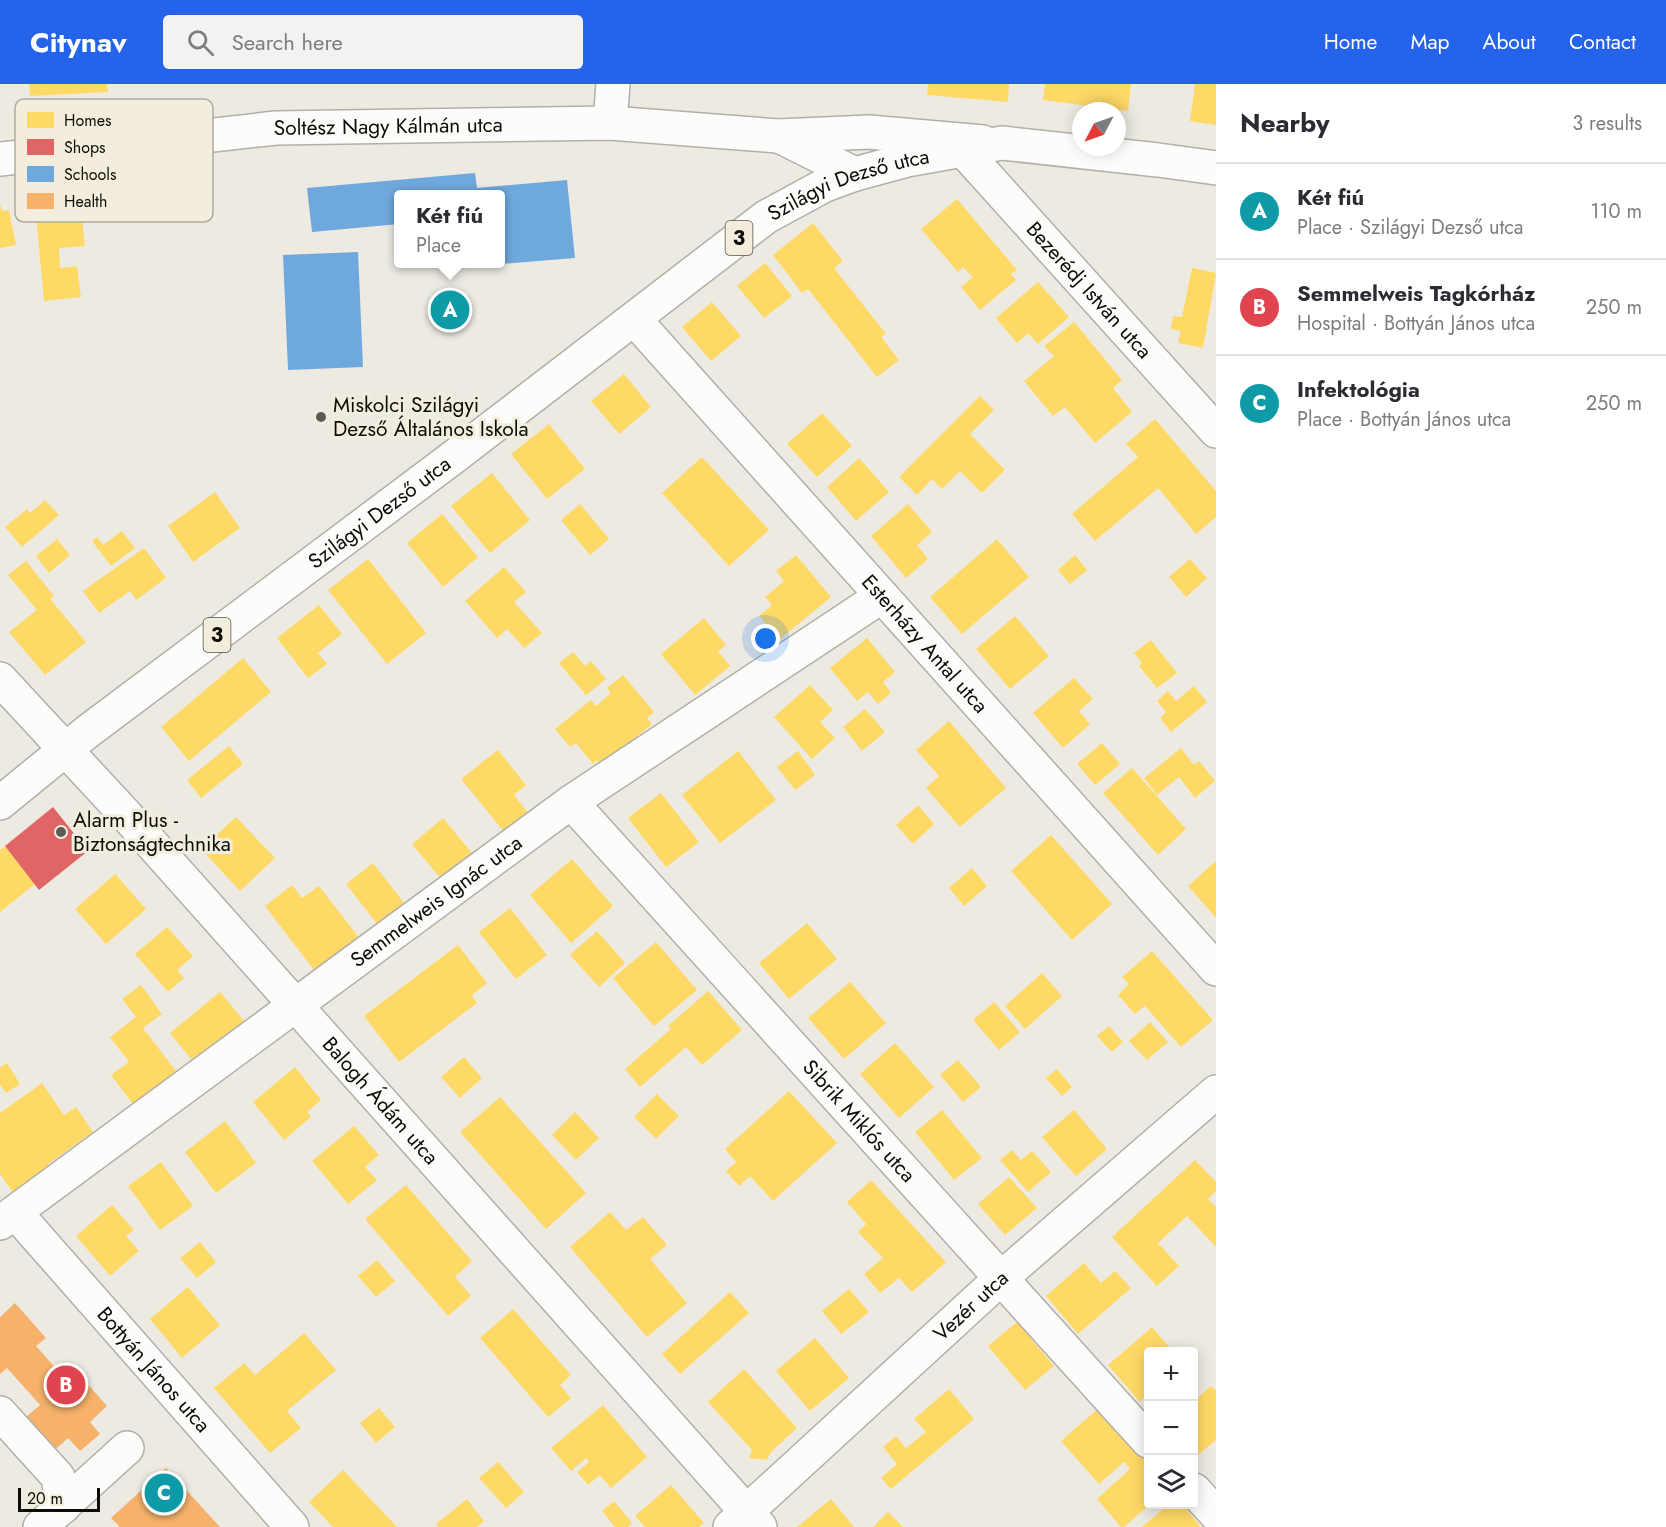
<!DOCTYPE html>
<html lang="en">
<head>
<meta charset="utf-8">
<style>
	:root { --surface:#fff; --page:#f2f2f3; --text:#2b2b33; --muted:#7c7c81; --line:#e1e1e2; --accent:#2563eb }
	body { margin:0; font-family:Jost,sans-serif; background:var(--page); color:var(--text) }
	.controls { position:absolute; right:18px; bottom:18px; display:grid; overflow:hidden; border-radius:6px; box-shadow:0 3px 15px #0003 }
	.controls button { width:54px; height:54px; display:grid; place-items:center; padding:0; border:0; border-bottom:2px solid var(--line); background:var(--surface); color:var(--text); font:30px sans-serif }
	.compass { position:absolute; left:1072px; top:18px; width:54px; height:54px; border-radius:50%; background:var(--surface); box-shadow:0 3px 15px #0003; rotate:229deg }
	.scale { position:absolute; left:18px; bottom:15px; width:82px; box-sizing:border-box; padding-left:6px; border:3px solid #0e0c07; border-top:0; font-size:16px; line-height:21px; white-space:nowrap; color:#0e0c07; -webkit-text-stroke:4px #f2eddd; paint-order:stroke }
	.you { position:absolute; left:766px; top:555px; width:21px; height:21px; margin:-15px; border:4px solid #fff; border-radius:50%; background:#1a73e8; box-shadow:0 0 0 9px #1a73e833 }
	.badge { display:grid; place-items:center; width:39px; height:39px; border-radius:50%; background:var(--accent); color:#fff; font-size:20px; font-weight:700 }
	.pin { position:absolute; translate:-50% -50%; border:3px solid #fff; box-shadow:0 2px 6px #0006 }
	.popup { position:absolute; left:394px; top:106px; width:111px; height:78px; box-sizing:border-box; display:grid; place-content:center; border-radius:6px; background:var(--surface); filter:drop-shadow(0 2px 4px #0005); font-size:20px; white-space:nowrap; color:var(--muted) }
	.popup b { font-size:22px; color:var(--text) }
	.popup::after { content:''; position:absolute; left:50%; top:100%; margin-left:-12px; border:12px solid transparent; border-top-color:var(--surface) }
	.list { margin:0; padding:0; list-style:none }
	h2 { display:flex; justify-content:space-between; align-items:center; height:78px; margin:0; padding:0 24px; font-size:26px }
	h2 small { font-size:20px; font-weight:400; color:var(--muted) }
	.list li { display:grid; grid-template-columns:39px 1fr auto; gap:18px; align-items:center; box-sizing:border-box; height:96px; padding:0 24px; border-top:2px solid var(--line) }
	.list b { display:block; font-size:22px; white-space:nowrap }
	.list p { margin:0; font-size:20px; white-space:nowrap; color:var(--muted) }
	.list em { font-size:20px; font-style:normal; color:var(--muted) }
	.icon { flex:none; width:33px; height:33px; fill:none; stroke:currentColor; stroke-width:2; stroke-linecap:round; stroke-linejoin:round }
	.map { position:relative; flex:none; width:1216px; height:1443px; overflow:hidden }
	header { display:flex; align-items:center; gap:36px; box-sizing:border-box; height:84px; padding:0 30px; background:var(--accent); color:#fff }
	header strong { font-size:28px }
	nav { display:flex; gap:33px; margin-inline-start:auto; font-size:21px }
	.search { width:420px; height:54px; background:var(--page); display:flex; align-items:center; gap:15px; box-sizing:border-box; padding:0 21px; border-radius:6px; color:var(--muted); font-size:22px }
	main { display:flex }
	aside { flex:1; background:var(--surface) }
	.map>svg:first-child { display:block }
	.homes { fill:#ffd966 }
	.shops { fill:#e06666 }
	.schools { fill:#6fa8dc }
	.health { fill:#f6b26b }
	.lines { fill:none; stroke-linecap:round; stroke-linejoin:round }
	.minor-casing { stroke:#b2afa9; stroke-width:36 }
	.major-casing { stroke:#b2afa9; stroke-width:36 }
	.minor { stroke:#fcfcfb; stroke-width:33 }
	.major { stroke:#fcfcfb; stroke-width:33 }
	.poi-dot { fill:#5c5a54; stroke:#f2eddd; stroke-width:2 }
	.labels { text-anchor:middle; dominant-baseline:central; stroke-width:6; stroke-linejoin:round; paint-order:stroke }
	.shield { fill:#f2eddd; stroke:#525047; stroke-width:1.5 }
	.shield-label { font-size:20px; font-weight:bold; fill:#0e0c07 }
	.street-label { font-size:21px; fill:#0e0c07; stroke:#f2eddd }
	.poi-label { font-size:21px; fill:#0e0c07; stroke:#f2eddd; text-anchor:start }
	.key { fill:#f2eddd; stroke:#aeaa9d; stroke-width:1.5 }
	.key-label { font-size:16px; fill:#0e0c07 }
</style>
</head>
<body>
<header>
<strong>Citynav</strong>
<div class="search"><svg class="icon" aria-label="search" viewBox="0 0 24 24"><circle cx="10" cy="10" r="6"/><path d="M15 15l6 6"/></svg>Search here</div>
<nav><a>Home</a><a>Map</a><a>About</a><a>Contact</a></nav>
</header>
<main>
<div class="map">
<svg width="1216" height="1443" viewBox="0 0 1216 1443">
	<rect width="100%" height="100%" fill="#edeae2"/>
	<path class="homes" d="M 29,0 L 107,0 L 108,8 L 30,12 Z
		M 928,0 L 1009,0 L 1008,18 L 927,11 Z
		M 1045,0 L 1131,0 L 1128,27 L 1043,16 Z
		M 1195,0 L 1216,0 L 1216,41 L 1190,37 Z
		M 957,115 L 1017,186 L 1011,190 L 1016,196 L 980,226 L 961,203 L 973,193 L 963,183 L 958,188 L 921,145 Z
		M 80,116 L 85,162 L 59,164 L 60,184 L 77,182 L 81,213 L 44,217 L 35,120 Z
		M 0,120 L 2,127 L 9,126 L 16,161 L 0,164 Z
		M 813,139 L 843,177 L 834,184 L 886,250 L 881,253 L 899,276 L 877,293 L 808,205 L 802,209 L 773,171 Z
		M 765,179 L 792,212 L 764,234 L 737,202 Z
		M 1192,184 L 1216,189 L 1203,264 L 1178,259 L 1181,247 L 1171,245 L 1173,232 L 1182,233 Z
		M 1038,198 L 1069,233 L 1038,260 L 1028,249 L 1017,259 L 996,234 Z
		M 712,218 L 741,252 L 711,277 L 682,243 Z
		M 1074,238 L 1122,296 L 1113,304 L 1132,328 L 1095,359 L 1065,323 L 1053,332 L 1024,297 L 1054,272 L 1044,262 Z
		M 624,290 L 651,323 L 619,350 L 591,317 Z
		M 980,312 L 994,326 L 970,350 L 1005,386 L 982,409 L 960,387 L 942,405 L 932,395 L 917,411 L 899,393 Z
		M 822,329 L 852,362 L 817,393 L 787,360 Z
		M 1155,335 L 1216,407 L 1216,433 L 1196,450 L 1158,404 L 1095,457 L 1072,430 L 1138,373 L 1126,360 Z
		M 549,340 L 585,385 L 547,415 L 511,370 Z
		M 702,373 L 769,446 L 729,482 L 662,409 Z
		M 859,374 L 889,408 L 856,437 L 827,403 Z
		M 492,389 L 530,436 L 490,469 L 451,422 Z
		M 215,408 L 240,444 L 193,478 L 168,442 Z
		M 45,416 L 59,431 L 22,463 L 5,443 L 27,425 L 30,429 Z
		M 580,420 L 609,455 L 590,471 L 561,436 Z
		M 908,420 L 932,448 L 917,461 L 928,475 L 906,494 L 871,452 Z
		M 442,430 L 478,473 L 443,503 L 407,459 Z
		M 122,447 L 135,464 L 111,482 L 92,457 L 97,453 L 103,461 Z
		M 57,455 L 70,471 L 49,489 L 36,472 Z
		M 997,455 L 1029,493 L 962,550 L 930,513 Z
		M 144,464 L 166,494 L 136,516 L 130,507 L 99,529 L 83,507 Z
		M 796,471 L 831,513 L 779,556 L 759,532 L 772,521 L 765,513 L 784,497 L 776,487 Z
		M 1075,471 L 1087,486 L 1070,500 L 1058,486 Z
		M 368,475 L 426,549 L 387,580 L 328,506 Z
		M 1190,475 L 1207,494 L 1186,513 L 1169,493 Z
		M 26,477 L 54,512 L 50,515 L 86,558 L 45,591 L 9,548 L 37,526 L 8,491 Z
		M 504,483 L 526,508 L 514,518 L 542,549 L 524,564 L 507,545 L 497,554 L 465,517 Z
		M 319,521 L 342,550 L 318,569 L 327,580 L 308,594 L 277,554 Z
		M 1015,532 L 1049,572 L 1010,605 L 976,565 Z
		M 704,534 L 726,561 L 718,567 L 730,582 L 695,611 L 661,570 Z
		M 867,554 L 895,588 L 883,598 L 891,609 L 878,620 L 868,608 L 857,617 L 830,584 Z
		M 1151,556 L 1177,589 L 1157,604 L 1139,582 L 1142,579 L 1134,569 Z
		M 573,568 L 585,582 L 591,577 L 606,595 L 586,611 L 559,579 Z
		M 243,574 L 271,608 L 189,677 L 161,643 Z
		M 623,591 L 654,628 L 647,634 L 652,640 L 601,682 L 597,676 L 593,680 L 576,659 L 570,663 L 555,645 L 591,616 L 596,622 L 611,609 L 607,604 Z
		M 1074,594 L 1093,615 L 1079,627 L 1090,640 L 1063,664 L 1033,629 Z
		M 810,601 L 833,626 L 820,638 L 835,654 L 812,675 L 774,633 Z
		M 1194,602 L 1207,618 L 1171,648 L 1160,634 L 1166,628 L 1157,617 L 1168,607 L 1176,617 Z
		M 865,625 L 885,648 L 862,667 L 843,643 Z
		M 949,637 L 1006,704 L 960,743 L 926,704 L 939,692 L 916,666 Z
		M 1102,659 L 1120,680 L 1095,701 L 1077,680 Z
		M 229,662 L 243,680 L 201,714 L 187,696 Z
		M 1181,664 L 1194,681 L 1199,677 L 1215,697 L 1195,714 L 1179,693 L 1157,711 L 1144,694 Z
		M 498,666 L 526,701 L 514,711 L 529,730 L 505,749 L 461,695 Z
		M 738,667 L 776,716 L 720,759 L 682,711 Z
		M 798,667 L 815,691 L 795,706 L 777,683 Z
		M 1132,684 L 1186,745 L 1158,771 L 1103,709 Z
		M 661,709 L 699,758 L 666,783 L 628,734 Z
		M 918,721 L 934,740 L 913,760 L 896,741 Z
		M 236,733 L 275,774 L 240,807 L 201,765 Z
		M 443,734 L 472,769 L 441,795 L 412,760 Z
		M 1051,751 L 1112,820 L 1072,856 L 1011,787 Z
		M 5,762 L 35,800 L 0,828 L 0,766 Z
		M 572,775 L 613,822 L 571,859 L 530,811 Z
		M 1216,777 L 1216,834 L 1188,802 Z
		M 373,779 L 408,824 L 381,845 L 346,800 Z
		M 972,784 L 987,802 L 964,822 L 949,804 Z
		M 115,790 L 146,825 L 106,860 L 75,825 Z
		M 292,801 L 302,814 L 319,802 L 364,860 L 320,894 L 265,822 Z
		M 510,824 L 547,871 L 516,895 L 479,848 Z
		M 807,839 L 837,875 L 789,915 L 759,879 Z
		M 167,843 L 193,872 L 177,886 L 184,894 L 168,908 L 135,870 Z
		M 597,847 L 625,879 L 599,903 L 570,871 Z
		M 656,858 L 697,906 L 654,942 L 613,894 Z
		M 458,861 L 487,899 L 472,911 L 477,919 L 399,978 L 364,932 Z
		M 1152,867 L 1213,936 L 1181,963 L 1145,922 L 1135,930 L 1118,911 L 1129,900 L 1122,893 Z
		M 1042,889 L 1062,912 L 1025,945 L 1005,922 Z
		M 850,898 L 886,939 L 844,975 L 808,934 Z
		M 141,901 L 162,930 L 143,944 L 182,995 L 139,1028 L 111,991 L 129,978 L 110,953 L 136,933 L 122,915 Z
		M 708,907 L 742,946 L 702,981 L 686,963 L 640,1003 L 625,985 L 671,945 L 668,942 Z
		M 220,908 L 246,939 L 195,980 L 170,949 Z
		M 994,918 L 1020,948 L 999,966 L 973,936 Z
		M 1150,938 L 1168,958 L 1147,976 L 1129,957 Z
		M 1109,942 L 1123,958 L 1112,968 L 1097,952 Z
		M 895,959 L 934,1003 L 899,1034 L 860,990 Z
		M 464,973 L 482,994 L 460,1014 L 441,993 Z
		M 958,976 L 981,1003 L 963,1018 L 940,991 Z
		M 7,979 L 20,1000 L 6,1009 L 0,1001 L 0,983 Z
		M 295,983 L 321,1016 L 307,1028 L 311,1033 L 284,1056 L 253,1018 Z
		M 1057,985 L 1072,1003 L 1062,1012 L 1046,994 Z
		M 42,999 L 64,1031 L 76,1023 L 93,1048 L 48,1080 L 56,1091 L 19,1117 L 0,1090 L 0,1029 Z
		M 789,1007 L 837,1059 L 773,1117 L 750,1092 L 739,1102 L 726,1087 L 736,1078 L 725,1065 Z
		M 657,1010 L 679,1032 L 656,1055 L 634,1033 Z
		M 500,1013 L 586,1109 L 546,1145 L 460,1048 Z
		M 942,1026 L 982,1074 L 954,1096 L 915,1048 Z
		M 1074,1026 L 1107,1065 L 1076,1092 L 1042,1053 Z
		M 575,1028 L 599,1054 L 576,1076 L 552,1051 Z
		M 225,1037 L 256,1079 L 216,1109 L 185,1068 Z
		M 354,1042 L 379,1071 L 365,1083 L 377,1096 L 348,1120 L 312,1077 Z
		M 1012,1066 L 1021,1076 L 1032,1067 L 1051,1088 L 1028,1108 L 1000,1076 Z
		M 1195,1076 L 1216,1098 L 1216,1107 L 1208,1115 L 1216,1123 L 1216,1163 L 1187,1132 L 1158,1159 L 1179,1182 L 1157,1202 L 1112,1153 Z
		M 161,1078 L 193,1122 L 160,1146 L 128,1102 Z
		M 1009,1093 L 1037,1124 L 1005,1151 L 978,1120 Z
		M 871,1096 L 946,1178 L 912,1208 L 899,1194 L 880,1209 L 864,1190 L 883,1174 L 858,1148 L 866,1140 L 847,1118 Z
		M 406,1101 L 472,1177 L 455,1193 L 471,1212 L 448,1232 L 365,1135 Z
		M 112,1121 L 134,1146 L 126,1152 L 139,1167 L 110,1192 L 76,1152 Z
		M 610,1128 L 626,1146 L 643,1133 L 667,1161 L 650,1175 L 687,1219 L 647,1253 L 570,1163 Z
		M 200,1158 L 216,1178 L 197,1194 L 180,1174 Z
		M 377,1176 L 395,1197 L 376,1213 L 358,1192 Z
		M 1084,1179 L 1101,1199 L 1115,1187 L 1131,1204 L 1078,1250 L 1046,1212 Z
		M 188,1203 L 220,1241 L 182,1274 L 150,1235 Z
		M 849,1205 L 869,1228 L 841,1250 L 822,1227 Z
		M 730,1208 L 749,1229 L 680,1290 L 662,1270 Z
		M 513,1225 L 571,1291 L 560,1301 L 571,1314 L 548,1333 L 480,1254 Z
		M 1017,1238 L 1054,1282 L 1025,1306 L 988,1262 Z
		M 1152,1243 L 1173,1268 L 1148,1268 L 1148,1310 L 1140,1318 L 1108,1281 Z
		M 304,1249 L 336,1286 L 287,1327 L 301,1344 L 270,1369 L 214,1304 L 244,1279 L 255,1291 Z
		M 815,1254 L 849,1294 L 810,1327 L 776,1287 Z
		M 744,1285 L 797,1344 L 770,1369 L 767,1376 L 749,1374 L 752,1366 L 708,1318 Z
		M 1211,1302 L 1216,1307 L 1216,1356 L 1198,1371 L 1194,1366 L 1194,1317 Z
		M 949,1305 L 974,1335 L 891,1405 L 881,1394 L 897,1380 L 883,1363 L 896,1352 L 906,1364 L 926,1348 L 914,1335 Z
		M 603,1321 L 647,1373 L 611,1404 L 600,1391 L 588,1401 L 577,1388 L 589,1378 L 586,1374 L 571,1387 L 551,1364 Z
		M 1100,1323 L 1148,1377 L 1148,1422 L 1124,1443 L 1121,1443 L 1097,1415 L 1130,1385 L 1124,1378 L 1099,1400 L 1061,1357 Z
		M 379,1324 L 395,1343 L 376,1359 L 360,1339 Z
		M 498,1378 L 524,1408 L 506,1424 L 479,1394 Z
		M 343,1386 L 397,1443 L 333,1443 L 309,1418 Z
		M 671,1401 L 704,1439 L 699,1443 L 645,1443 L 635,1432 Z
		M 467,1415 L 484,1437 L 477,1443 L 438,1443 L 436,1440 Z
		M 831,1415 L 854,1443 L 797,1443 Z
		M 614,1417 L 632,1439 L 628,1443 L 615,1443 L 602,1427 Z
		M 1169,1420 L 1182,1420 L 1201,1443 L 1142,1443 Z
		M 888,1428 L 903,1443 L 873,1443 Z"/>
	<path class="shops" d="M 53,723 L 88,767 L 39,806 L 5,762 Z"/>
	<path class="schools" d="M 475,89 L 477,104 L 567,96 L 575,174 L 501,180 L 501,110 L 399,110 L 399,140 L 312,148 L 307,104 Z
		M 358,168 L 363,283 L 288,286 L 283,171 Z
		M 438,180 L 493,180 L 493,181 L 439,186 Z"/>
	<path class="health" d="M 15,1219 L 46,1254 L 36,1262 L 67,1297 L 77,1288 L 107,1322 L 90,1338 L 100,1350 L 80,1367 L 68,1354 L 48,1372 L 19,1339 L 40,1321 L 7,1284 L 0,1290 L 0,1233 Z
		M 166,1384 L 220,1443 L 120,1443 L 111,1434 Z"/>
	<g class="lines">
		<g class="minor-casing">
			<g id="minor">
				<path d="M 610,39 L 613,0"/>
				<path d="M 779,52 L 855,90"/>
				<path id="s1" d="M 962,65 L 1216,347"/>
				<path id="s2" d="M 0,75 L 276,44 L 610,39 L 778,52 L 869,48 L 983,58"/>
				<path id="s3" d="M 634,235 L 1216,885"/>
				<path id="s4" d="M 0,595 L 127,732 L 760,1443"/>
				<path id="s5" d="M 571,718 L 1148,1357"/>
				<path id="s6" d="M 15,1128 L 292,1443"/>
				<path id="s7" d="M 0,1139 L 571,718 L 882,512"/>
				<path d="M 0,1329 L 58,1393 L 63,1423"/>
				<path d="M 1194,1406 L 1216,1430"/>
				<path d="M 40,1443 L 127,1364"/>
				<path id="s8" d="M 730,1443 L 1000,1195 L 1216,1008"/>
			</g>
		</g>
		<g class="major-casing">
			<g id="major">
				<path id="s9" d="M 0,719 L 87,648 L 455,372 L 766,133 L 825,101 L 855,90 L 907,76 L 1002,59 L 1158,76 L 1216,84"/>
			</g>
		</g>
		<use href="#minor" class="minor"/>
		<use href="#major" class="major"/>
	</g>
	<g class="poi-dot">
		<circle cx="321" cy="333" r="6"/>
		<circle cx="61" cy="748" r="6"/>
	</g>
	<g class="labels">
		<g class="shield">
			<rect x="725.5" y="137" width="27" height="34" rx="4.5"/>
			<rect x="203.5" y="534" width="27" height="34" rx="4.5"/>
		</g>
		<g class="shield-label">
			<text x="739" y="154">3</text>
			<text x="217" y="551">3</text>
		</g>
		<g class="street-label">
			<text stroke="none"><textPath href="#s2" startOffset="390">Soltész Nagy Kálmán utca</textPath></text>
			<text stroke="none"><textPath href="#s9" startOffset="1054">Szilágyi Dezső utca</textPath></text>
			<text stroke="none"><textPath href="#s1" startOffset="190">Bezerédj István utca</textPath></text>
			<text stroke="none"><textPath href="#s9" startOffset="478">Szilágyi Dezső utca</textPath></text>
			<text stroke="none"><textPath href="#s3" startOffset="436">Esterházy Antal utca</textPath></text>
			<text stroke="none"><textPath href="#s7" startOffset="542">Semmelweis Ignác utca</textPath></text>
			<text stroke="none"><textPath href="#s4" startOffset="568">Balogh Ádám utca</textPath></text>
			<text stroke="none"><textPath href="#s5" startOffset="430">Sibrik Miklós utca</textPath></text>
			<text stroke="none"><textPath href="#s8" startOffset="327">Vezér utca</textPath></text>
			<text stroke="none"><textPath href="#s6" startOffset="210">Bottyán János utca</textPath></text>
		</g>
		<g class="poi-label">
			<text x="333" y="321">Miskolci Szilágyi<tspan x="333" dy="24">Dezső Általános Iskola</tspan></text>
			<text x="73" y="736">Alarm Plus -<tspan x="73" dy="24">Biztonságtechnika</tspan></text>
		</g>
	</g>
	<rect x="15" y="15" width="198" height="123" rx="9" class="key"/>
	<rect x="27" y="28" width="27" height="16" fill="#ffd966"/>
	<rect x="27" y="55" width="27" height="16" fill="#e06666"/>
	<rect x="27" y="82" width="27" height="16" fill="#6fa8dc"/>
	<rect x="27" y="109" width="27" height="16" fill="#f6b26b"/>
	<g class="key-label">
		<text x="64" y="42">Homes</text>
		<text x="64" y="69">Shops</text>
		<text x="64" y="96">Schools</text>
		<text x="64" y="123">Health</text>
	</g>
</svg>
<div class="controls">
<button>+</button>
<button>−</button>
<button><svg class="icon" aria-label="layers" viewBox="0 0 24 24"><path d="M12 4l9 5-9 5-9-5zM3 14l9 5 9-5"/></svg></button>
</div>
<svg class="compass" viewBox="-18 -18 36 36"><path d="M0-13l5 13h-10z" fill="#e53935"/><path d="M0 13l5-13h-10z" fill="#7c7c81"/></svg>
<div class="scale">20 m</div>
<div class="you"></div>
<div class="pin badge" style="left:450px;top:226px;background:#0f9aa8">A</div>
<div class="popup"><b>Két fiú</b>Place</div>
<div class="pin badge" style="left:66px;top:1301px;background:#e0444e">B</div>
<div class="pin badge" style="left:164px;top:1409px;background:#0f9aa8">C</div>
</div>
<aside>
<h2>Nearby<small>3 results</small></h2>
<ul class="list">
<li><span class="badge" style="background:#0f9aa8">A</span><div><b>Két fiú</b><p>Place · Szilágyi Dezső utca</p></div><em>110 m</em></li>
<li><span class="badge" style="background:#e0444e">B</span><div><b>Semmelweis Tagkórház</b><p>Hospital · Bottyán János utca</p></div><em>250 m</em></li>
<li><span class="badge" style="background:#0f9aa8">C</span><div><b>Infektológia</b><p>Place · Bottyán János utca</p></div><em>250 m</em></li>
</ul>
</aside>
</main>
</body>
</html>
